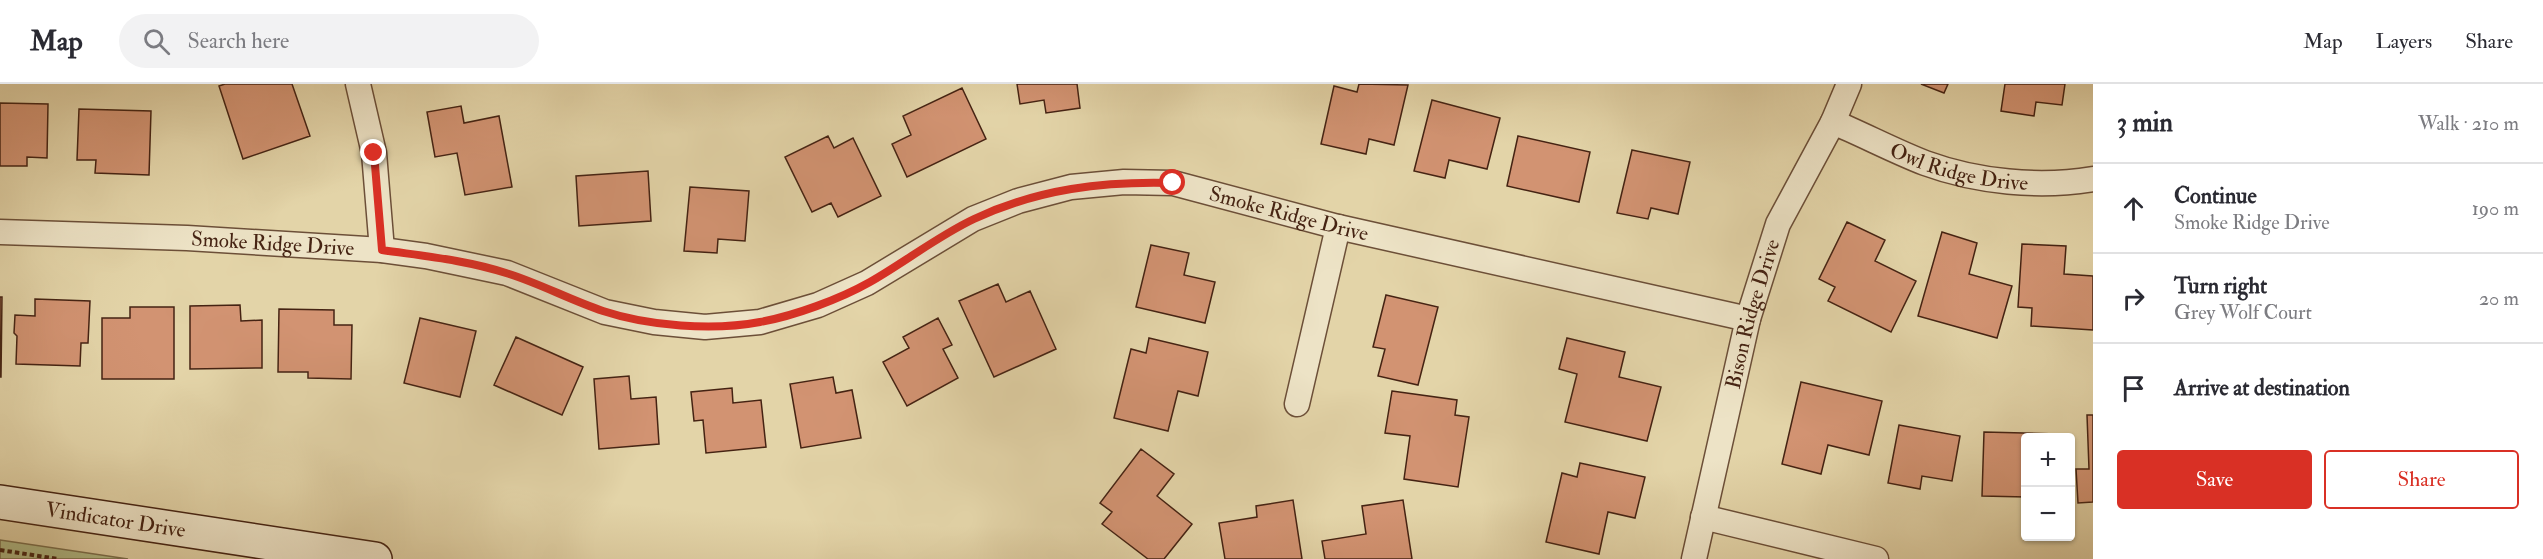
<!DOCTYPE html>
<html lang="en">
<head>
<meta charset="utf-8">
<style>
	:root { --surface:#fff; --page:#f2f2f3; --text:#2b2b33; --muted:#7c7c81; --line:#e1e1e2; --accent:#d93025 }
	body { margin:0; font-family:"IM FELL Double Pica",serif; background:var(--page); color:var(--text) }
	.controls { position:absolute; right:18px; bottom:18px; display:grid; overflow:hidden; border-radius:6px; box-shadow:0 2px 4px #0004 }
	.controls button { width:54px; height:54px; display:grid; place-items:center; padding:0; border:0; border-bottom:2px solid var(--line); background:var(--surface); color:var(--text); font:30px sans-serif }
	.stop { position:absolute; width:18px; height:18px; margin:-14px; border:4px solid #d93025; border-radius:50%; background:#fff }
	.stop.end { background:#d93025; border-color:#fff; box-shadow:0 2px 6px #0008 }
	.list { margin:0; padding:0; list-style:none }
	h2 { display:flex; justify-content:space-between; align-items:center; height:78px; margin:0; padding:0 24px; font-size:26px }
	h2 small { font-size:20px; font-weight:400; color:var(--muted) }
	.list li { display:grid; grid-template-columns:39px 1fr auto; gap:18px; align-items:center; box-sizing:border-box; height:90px; padding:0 24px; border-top:2px solid var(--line) }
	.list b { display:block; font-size:22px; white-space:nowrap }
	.list p { margin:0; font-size:20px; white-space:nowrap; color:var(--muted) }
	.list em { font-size:20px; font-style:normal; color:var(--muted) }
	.actions { display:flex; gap:12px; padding:18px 24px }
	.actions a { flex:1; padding:14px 0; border:2px solid var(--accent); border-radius:6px; text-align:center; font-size:21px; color:var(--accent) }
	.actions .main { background:var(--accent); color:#fff }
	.icon { flex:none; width:33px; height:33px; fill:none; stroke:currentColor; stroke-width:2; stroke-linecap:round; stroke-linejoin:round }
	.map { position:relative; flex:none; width:2093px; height:475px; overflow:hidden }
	header { display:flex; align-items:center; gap:36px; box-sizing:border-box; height:84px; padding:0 30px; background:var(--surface); border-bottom:2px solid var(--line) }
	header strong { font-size:28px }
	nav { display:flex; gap:33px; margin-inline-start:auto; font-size:21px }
	.search { width:420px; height:54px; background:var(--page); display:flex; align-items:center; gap:15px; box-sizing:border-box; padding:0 21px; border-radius:33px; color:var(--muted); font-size:22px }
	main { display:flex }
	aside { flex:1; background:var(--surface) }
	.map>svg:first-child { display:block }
	.green { fill:#b2bd89; stroke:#7c704e; stroke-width:1.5 }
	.building { fill:#d29372; stroke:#452313; stroke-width:1.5 }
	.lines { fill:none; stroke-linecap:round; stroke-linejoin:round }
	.minor-casing { stroke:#6c4f38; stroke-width:27 }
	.secondary-casing { stroke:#452313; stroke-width:36 }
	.path { stroke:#452313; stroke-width:4; stroke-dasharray:4.5 3; stroke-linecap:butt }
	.minor { stroke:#ede3c6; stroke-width:24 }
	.secondary { stroke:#ede3c6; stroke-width:33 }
	.route { stroke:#d93025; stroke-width:8 }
	.labels { text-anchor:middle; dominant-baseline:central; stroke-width:4.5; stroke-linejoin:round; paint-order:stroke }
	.street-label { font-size:21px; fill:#452313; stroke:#ede3c6 }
</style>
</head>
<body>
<header>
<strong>Map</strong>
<div class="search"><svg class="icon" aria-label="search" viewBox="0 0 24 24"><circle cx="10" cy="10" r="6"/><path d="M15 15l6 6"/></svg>Search here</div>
<nav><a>Map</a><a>Layers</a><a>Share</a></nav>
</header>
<main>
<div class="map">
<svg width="2093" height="475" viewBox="0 0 2093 475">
	<rect width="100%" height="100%" fill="#e3d4a8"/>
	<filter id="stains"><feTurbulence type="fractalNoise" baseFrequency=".00333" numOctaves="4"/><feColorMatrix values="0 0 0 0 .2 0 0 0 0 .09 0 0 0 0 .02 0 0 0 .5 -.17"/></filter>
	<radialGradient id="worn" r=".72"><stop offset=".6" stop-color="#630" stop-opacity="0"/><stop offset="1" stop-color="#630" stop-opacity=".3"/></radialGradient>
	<path class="green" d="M 0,456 L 128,475 L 0,475 Z"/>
	<path class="building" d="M 225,0 L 292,0 L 310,52 L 243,75 L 219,2 Z
		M 1017,0 L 1077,0 L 1080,24 L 1046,29 L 1044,16 L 1020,20 Z
		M 1359,0 L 1408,1 L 1394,61 L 1369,55 L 1366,70 L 1321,60 L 1334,2 L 1357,8 Z
		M 1921,0 L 1948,0 L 1944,9 Z
		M 2005,0 L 2065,0 L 2062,21 L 2036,18 L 2034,32 L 2001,27 Z
		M 962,4 L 986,55 L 907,93 L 892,60 L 911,51 L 903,32 Z
		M 1432,16 L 1500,34 L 1487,85 L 1449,76 L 1445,94 L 1414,87 Z
		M 0,19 L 48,20 L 47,74 L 27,73 L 27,82 L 0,82 Z
		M 461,22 L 464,39 L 499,32 L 512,103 L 465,111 L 457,69 L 435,73 L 427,28 Z
		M 79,25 L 151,27 L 149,91 L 95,89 L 96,76 L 77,76 Z
		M 828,52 L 834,64 L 853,54 L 881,112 L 838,133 L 831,119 L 812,128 L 785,73 Z
		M 1518,52 L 1590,68 L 1579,118 L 1507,102 Z
		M 1632,66 L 1690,78 L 1678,130 L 1651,124 L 1648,135 L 1617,129 Z
		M 648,87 L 651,137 L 579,142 L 576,92 Z
		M 690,103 L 749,107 L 745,157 L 718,155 L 717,169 L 684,167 Z
		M 1847,138 L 1885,156 L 1875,177 L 1916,197 L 1891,248 L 1828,217 L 1835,203 L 1819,195 Z
		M 1942,148 L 1977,159 L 1969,190 L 2012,202 L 1997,254 L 1918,232 Z
		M 2022,160 L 2066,162 L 2064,190 L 2093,192 L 2093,246 L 2031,242 L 2032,224 L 2018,223 Z
		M 1151,161 L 1189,169 L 1184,191 L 1215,198 L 1205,239 L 1136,223 Z
		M 998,200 L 1006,218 L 1030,207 L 1056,265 L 994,293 L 959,217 Z
		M 1386,211 L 1438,223 L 1418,301 L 1378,292 L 1385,265 L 1373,263 Z
		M 0,213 L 2,213 L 1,293 L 0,293 Z
		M 35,215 L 90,217 L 88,259 L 81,259 L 80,282 L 16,280 L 17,252 L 14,249 L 15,231 L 35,232 Z
		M 240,221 L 241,237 L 262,236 L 262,284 L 190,285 L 190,222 Z
		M 130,223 L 174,223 L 174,295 L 102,295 L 102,234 L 130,234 Z
		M 279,225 L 334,226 L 334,241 L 352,241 L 351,295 L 308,294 L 308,288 L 278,288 Z
		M 420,234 L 476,247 L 460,313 L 404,299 Z
		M 938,234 L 952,261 L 943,265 L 958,294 L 907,322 L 883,278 L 909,264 L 903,253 Z
		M 516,253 L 583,283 L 562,331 L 494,301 Z
		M 1149,254 L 1208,268 L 1198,312 L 1178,307 L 1168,347 L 1114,334 L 1131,265 L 1146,269 Z
		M 1567,254 L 1625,268 L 1619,293 L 1661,303 L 1647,357 L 1565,338 L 1577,290 L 1559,285 Z
		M 629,292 L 631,315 L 656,313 L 659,360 L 599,365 L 594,295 Z
		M 833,293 L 836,309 L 852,306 L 861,354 L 801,364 L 790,300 Z
		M 1801,298 L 1882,317 L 1869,371 L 1828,361 L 1821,390 L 1782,380 Z
		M 732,304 L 733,319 L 761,316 L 766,363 L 706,369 L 703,336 L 694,337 L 691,308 Z
		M 1392,307 L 1457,316 L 1455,331 L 1469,333 L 1458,403 L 1404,395 L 1410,352 L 1385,349 Z
		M 2087,331 L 2093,331 L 2093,418 L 2078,419 L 2076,385 L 2089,385 Z
		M 1899,341 L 1960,352 L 1952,397 L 1922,392 L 1920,405 L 1888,399 Z
		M 1984,348 L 2057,350 L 2057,354 L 2026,354 L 2026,413 L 1982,412 Z
		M 1141,365 L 1174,390 L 1157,412 L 1192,440 L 1164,475 L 1148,475 L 1102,440 L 1112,428 L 1100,419 Z
		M 1580,379 L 1645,393 L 1635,434 L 1608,428 L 1599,470 L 1546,458 L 1562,389 L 1577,393 Z
		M 1293,416 L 1302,475 L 1225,475 L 1219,439 L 1257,433 L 1256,422 Z
		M 1403,416 L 1412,475 L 1325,475 L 1322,457 L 1366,450 L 1362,422 Z"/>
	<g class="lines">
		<g class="minor-casing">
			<g id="minor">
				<path d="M 358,0 L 374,69 L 382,166"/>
				<path id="s1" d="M 1833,38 C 1864,51 1894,67 1925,79 C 1977,98 2039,104 2093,95"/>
				<path id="s2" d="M 0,148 L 187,154 L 382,166 L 426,172 L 507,189 L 605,228 L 654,238 L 705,243 L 760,238 L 818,221 L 867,199 L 973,135 L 1018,117 L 1071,103 L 1124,98 L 1173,99 L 1338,143 L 1748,235"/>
				<path d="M 1297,320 L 1338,143"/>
				<path d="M 1703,433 L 1876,475"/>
				<path id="s3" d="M 1694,475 L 1748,235 L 1778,140 L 1833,38 L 1849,0"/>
			</g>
		</g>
		<g class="secondary-casing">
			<g id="secondary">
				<path id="s4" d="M 0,418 L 375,475"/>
			</g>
		</g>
		<path class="path" d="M 0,466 L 58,475"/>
		<use href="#minor" class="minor"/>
		<use href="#secondary" class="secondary"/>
	</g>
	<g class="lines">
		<path class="route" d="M 374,69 L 382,166 C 423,172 466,176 506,189 C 539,199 570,216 603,227 C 648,242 713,247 760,238 C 794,232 840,215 870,198 C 905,178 938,152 974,135 C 1038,105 1103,97 1173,99"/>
	</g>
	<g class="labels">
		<g class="street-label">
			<text stroke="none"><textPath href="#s1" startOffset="135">Owl Ridge Drive</textPath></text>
			<text stroke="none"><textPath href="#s2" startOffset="1335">Smoke Ridge Drive</textPath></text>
			<text stroke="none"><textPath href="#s2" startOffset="273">Smoke Ridge Drive</textPath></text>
			<text stroke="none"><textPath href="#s3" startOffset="252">Bison Ridge Drive</textPath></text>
			<text stroke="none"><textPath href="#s4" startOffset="117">Vindicator Drive</textPath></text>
		</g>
	</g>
	<rect width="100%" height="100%" filter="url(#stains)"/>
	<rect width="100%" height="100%" fill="url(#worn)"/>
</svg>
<div class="controls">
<button>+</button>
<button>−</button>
</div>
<div class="stop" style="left:1173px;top:99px"></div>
<div class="stop end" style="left:374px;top:69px"></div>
</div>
<aside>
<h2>3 min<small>Walk · 210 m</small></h2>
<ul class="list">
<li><svg class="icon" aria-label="ahead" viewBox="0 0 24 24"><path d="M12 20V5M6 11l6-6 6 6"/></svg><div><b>Continue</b><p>Smoke Ridge Drive</p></div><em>190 m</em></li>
<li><svg class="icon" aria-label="right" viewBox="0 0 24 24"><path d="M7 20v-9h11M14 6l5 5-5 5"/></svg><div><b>Turn right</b><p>Grey Wolf Court</p></div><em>20 m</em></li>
<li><svg class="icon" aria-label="arrive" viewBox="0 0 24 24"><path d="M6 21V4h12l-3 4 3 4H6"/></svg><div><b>Arrive at destination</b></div></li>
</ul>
<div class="actions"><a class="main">Save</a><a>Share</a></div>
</aside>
</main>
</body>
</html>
